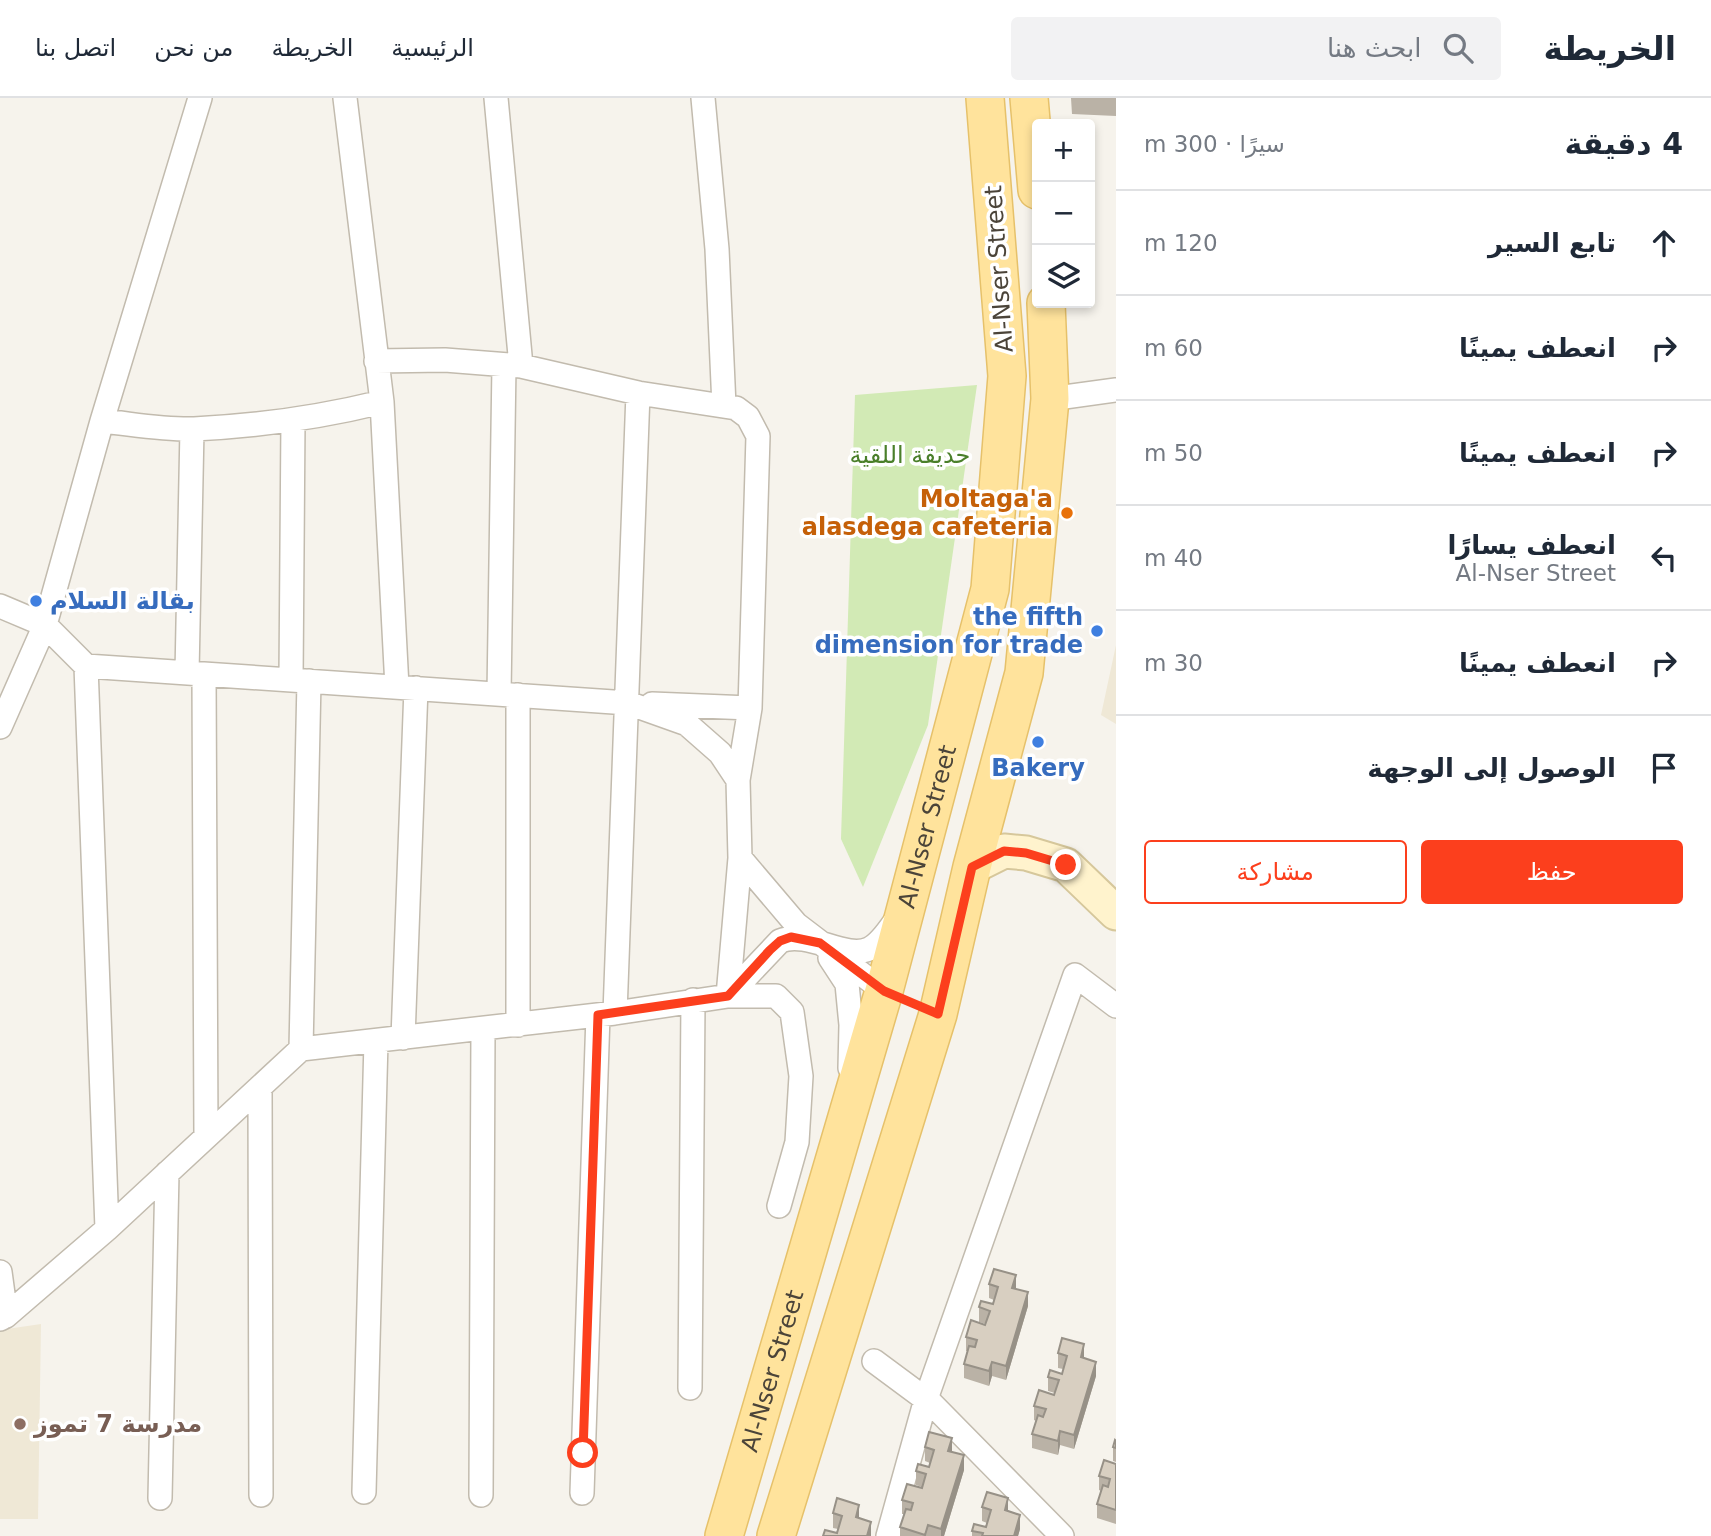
<!DOCTYPE html>
<html lang="ar">
<head>
<meta charset="utf-8">
<style>
	:root { --surface:#fff; --page:#f2f2f3; --text:#1f2937; --muted:#747a83; --line:#e0e1e3; --accent:#fc3f1d }
	body { margin:0; font-family:"DejaVu Sans","Noto Naskh Arabic",sans-serif; background:var(--page); color:var(--text); direction:rtl }
	.controls { position:absolute; right:21px; top:21px; display:grid; overflow:hidden; border-radius:7px; box-shadow:0 4px 10px #0003 }
	.controls button { width:63px; height:63px; display:grid; place-items:center; padding:0; border:0; border-bottom:2px solid var(--line); background:var(--surface); color:var(--text); font:35px sans-serif }
	.stop { position:absolute; width:21px; height:21px; margin:-16px; border:5px solid #fc3f1d; border-radius:50%; background:#fff }
	.stop.end { background:#fc3f1d; border-color:#fff; box-shadow:0 2px 7px #0008 }
	.list { margin:0; padding:0; list-style:none }
	h2 { display:flex; justify-content:space-between; align-items:center; height:91px; margin:0; padding:0 28px; font-size:30px }
	h2 small { font-size:23px; font-weight:400; color:var(--muted) }
	.list li { display:grid; grid-template-columns:46px 1fr auto; gap:21px; align-items:center; box-sizing:border-box; height:105px; padding:0 28px; border-top:2px solid var(--line) }
	.list b { display:block; font-size:26px; white-space:nowrap }
	.list p { margin:0; font-size:23px; white-space:nowrap; color:var(--muted) }
	.list em { font-size:23px; font-style:normal; color:var(--muted) }
	.actions { display:flex; gap:14px; padding:21px 28px }
	.actions a { flex:1; padding:16px 0; border:2px solid var(--accent); border-radius:7px; text-align:center; font-size:24px; color:var(--accent) }
	.actions .main { background:var(--accent); color:#fff }
	.icon { flex:none; width:38px; height:38px; fill:none; stroke:currentColor; stroke-width:2; stroke-linecap:round; stroke-linejoin:round }
	.map { position:relative; flex:none; width:1116px; height:1438px; overflow:hidden; direction:ltr }
	header { display:flex; align-items:center; gap:42px; box-sizing:border-box; height:98px; padding:0 35px; background:var(--surface); border-bottom:2px solid var(--line) }
	header strong { font-size:33px }
	nav { display:flex; gap:38px; margin-inline-start:auto; font-size:24px }
	.search { width:490px; height:63px; background:var(--page); display:flex; align-items:center; gap:18px; box-sizing:border-box; padding:0 24px; border-radius:7px; color:var(--muted); font-size:26px }
	main { display:flex }
	aside { flex:1; background:var(--surface) }
	.map>svg:first-child { display:block }
	.education { fill:#efe8d6 }
	.green { fill:#d2eab5 }
	.lines { fill:none; stroke-linecap:round; stroke-linejoin:round }
	.street-casing { stroke:#c2bbae; stroke-width:26 }
	.secondary-casing { stroke:#d6c79b; stroke-width:37 }
	.primary-casing { stroke:#e6c16a; stroke-width:40 }
	.street { stroke:#fff; stroke-width:23 }
	.secondary { stroke:#fff3cd; stroke-width:33 }
	.primary { stroke:#ffe39c; stroke-width:37 }
	.wall { fill:#bab2a6 }
	.shaded-wall { fill:#979187 }
	.building { fill:#d8cfc1; stroke:#979187; stroke-width:2 }
	.route { stroke:#fc3f1d; stroke-width:9 }
	.food-dot { fill:#e8710a; stroke:#fff; stroke-width:2.5 }
	.shop-dot { fill:#3f7fe0; stroke:#fff; stroke-width:2.5 }
	.education-dot { fill:#8d6e63; stroke:#fff; stroke-width:2.5 }
	.labels { text-anchor:middle; dominant-baseline:central; stroke-width:7; stroke-linejoin:round; paint-order:stroke }
	.street-label { font-size:24px; fill:#4b4439; stroke:#fff }
	.park-label { font-size:24px; fill:#4a7f2a; stroke:#fff }
	.food-label { font-size:24px; font-weight:bold; fill:#c56008; stroke:#fff; text-anchor:end }
	.shop-label { font-size:24px; font-weight:bold; fill:#366cbe; stroke:#fff; text-anchor:start }
	.education-label { font-size:24px; font-weight:bold; fill:#785e54; stroke:#fff; text-anchor:start }
</style>
</head>
<body>
<header>
<strong>الخريطة</strong>
<div class="search"><svg class="icon" aria-label="search" viewBox="0 0 24 24"><circle cx="10" cy="10" r="6"/><path d="M15 15l6 6"/></svg>ابحث هنا</div>
<nav><a>الرئيسية</a><a>الخريطة</a><a>من نحن</a><a>اتصل بنا</a></nav>
</header>
<main>
<aside>
<h2>4 دقيقة<small>سيرًا · 300 m</small></h2>
<ul class="list">
<li><svg class="icon" aria-label="ahead" viewBox="0 0 24 24"><path d="M12 20V5M6 11l6-6 6 6"/></svg><div><b>تابع السير</b></div><em>120 m</em></li>
<li><svg class="icon" aria-label="right" viewBox="0 0 24 24"><path d="M7 20v-9h11M14 6l5 5-5 5"/></svg><div><b>انعطف يمينًا</b></div><em>60 m</em></li>
<li><svg class="icon" aria-label="right" viewBox="0 0 24 24"><path d="M7 20v-9h11M14 6l5 5-5 5"/></svg><div><b>انعطف يمينًا</b></div><em>50 m</em></li>
<li><svg class="icon" aria-label="left" viewBox="0 0 24 24"><path d="M17 20v-9H6M10 6l-5 5 5 5"/></svg><div><b>انعطف يسارًا</b><p>Al-Nser Street</p></div><em>40 m</em></li>
<li><svg class="icon" aria-label="right" viewBox="0 0 24 24"><path d="M7 20v-9h11M14 6l5 5-5 5"/></svg><div><b>انعطف يمينًا</b></div><em>30 m</em></li>
<li><svg class="icon" aria-label="arrive" viewBox="0 0 24 24"><path d="M6 21V4h12l-3 4 3 4H6"/></svg><div><b>الوصول إلى الوجهة</b></div></li>
</ul>
<div class="actions"><a class="main">حفظ</a><a>مشاركة</a></div>
</aside>
<div class="map">
<svg width="1116" height="1438" viewBox="0 0 1116 1438">
	<rect width="100%" height="100%" fill="#f6f3ec"/>
	<path class="education" d="M 1116,547 L 1116,626 L 1101,617 Z
		M 41,1226 L 38,1421 L 0,1421 L 0,1232 Z"/>
	<path class="green" d="M 977,287 L 928,627 L 863,789 L 841,741 L 855,297 Z"/>
	<g class="lines">
		<g class="street-casing">
			<path id="street" d="M 345,0 L 382,304 L 397,589
				M 496,0 L 521,268
				M 703,0 L 717,151 L 724,308
				M 1050,301 L 1116,292
				M 102,323 C 132,326 164,332 194,331 C 258,328 321,319 382,304
				M 0,508 L 45,527 L 86,568 L 628,605 L 687,626 L 720,655 L 738,682
				M 86,568 L 107,1131
				M 187,575 L 192,331
				M 204,576 L 206,1039
				M 291,582 L 293,322
				M 499,596 L 504,267
				M 518,597 L 518,927
				M 652,606 L 750,610
				M 0,629 L 45,527 L 102,323 L 200,0
				M 740,760 L 796,826 L 884,893
				M 830,860 L 847,886 L 851,927 L 850,970
				M 728,898 L 776,898 L 792,914 L 801,978 L 797,1044 L 779,1108
				M 728,898 L 780,843 C 809,832 845,862 869,851 C 880,846 889,832 896,822
				M 615,915 L 638,295
				M 403,940 L 416,590
				M 301,951 L 309,583
				M 260,989 L 261,1397
				M 0,1174 L 6,1218
				M 0,1221 L 6,1218 L 107,1131 L 301,951 L 615,915 L 728,898 L 740,760 L 738,682 L 750,610 L 758,338 L 748,319 L 736,310 L 638,295 L 521,268 L 445,262 L 376,263
				M 874,1263 L 932,1306 L 1062,1438
				M 690,1290 L 693,902
				M 364,1394 L 376,943
				M 582,1395 L 598,917
				M 481,1397 L 483,931
				M 160,1400 L 167,1075
				M 888,1438 L 926,1301 L 1075,877 L 1116,908"/>
		</g>
		<g class="secondary-casing">
			<path id="secondary" d="M 972,769 L 1004,753 L 1026,755 L 1066,767 L 1116,815"/>
		</g>
		<g class="primary-casing">
			<g id="primary">
				<path d="M 1029,0 L 1037,92"/>
				<path id="s1" d="M 724,1438 L 884,893 L 990,491 L 1007,278 L 985,0"/>
				<path d="M 776,1438 L 938,916 L 972,769 L 1024,575 L 1050,301 L 1046,205"/>
			</g>
		</g>
		<use href="#street" class="street"/>
		<use href="#secondary" class="secondary"/>
		<use href="#primary" class="primary"/>
	</g>
	<path class="wall" d="M 1071,0 L 1116,0 L 1116,18 L 1072,16 Z
		M 989,1186 L 1016,1191 L 1028,1208 L 1006,1282 L 992,1278 L 989,1288 L 964,1280 L 964,1266 L 968,1253 L 966,1253 L 966,1239 L 985,1227 L 986,1226 L 979,1224 L 979,1209 L 993,1206 L 994,1202 L 989,1200 Z
		M 1058,1255 L 1084,1260 L 1096,1278 L 1074,1351 L 1060,1347 L 1058,1357 L 1032,1350 L 1032,1336 L 1036,1323 L 1034,1322 L 1034,1308 L 1054,1297 L 1055,1295 L 1048,1293 L 1048,1279 L 1062,1276 L 1063,1271 L 1058,1270 Z
		M 1116,1343 L 1116,1364 L 1113,1363 L 1113,1349 Z
		M 925,1349 L 952,1354 L 964,1372 L 944,1438 L 900,1438 L 900,1429 L 904,1416 L 902,1416 L 902,1402 L 922,1390 L 922,1389 L 916,1387 L 916,1373 L 929,1369 L 930,1365 L 925,1363 Z
		M 1116,1366 L 1116,1426 L 1097,1420 L 1097,1406 L 1101,1393 L 1099,1392 L 1099,1378 Z
		M 982,1409 L 1008,1413 L 1020,1431 L 1018,1438 L 972,1438 L 972,1433 L 986,1429 L 987,1425 L 982,1423 Z
		M 833,1415 L 859,1420 L 871,1424 L 871,1438 L 823,1438 L 837,1435 L 838,1431 L 833,1430 Z"/>
	<path class="shaded-wall" d="M 1016,1177 L 1016,1192 L 1012,1190 Z
		M 1028,1194 L 1028,1208 L 1006,1282 L 1006,1268 Z
		M 1084,1246 L 1084,1261 L 1081,1259 Z
		M 992,1264 L 992,1278 L 989,1288 L 989,1273 Z
		M 1096,1264 L 1096,1278 L 1074,1351 L 1074,1337 Z
		M 1060,1333 L 1060,1347 L 1058,1357 L 1058,1343 Z
		M 952,1340 L 952,1355 L 948,1353 Z
		M 964,1357 L 964,1372 L 944,1438 L 941,1438 L 941,1431 Z
		M 1008,1400 L 1008,1414 L 1005,1412 Z
		M 859,1407 L 859,1421 L 856,1419 Z
		M 1020,1417 L 1020,1431 L 1018,1438 L 1014,1438 Z
		M 871,1424 L 871,1438 L 867,1438 Z"/>
	<path class="building" d="M 994,1171 L 1016,1177 L 1012,1190 L 1028,1194 L 1006,1268 L 992,1264 L 989,1273 L 964,1266 L 969,1248 L 975,1249 L 977,1242 L 966,1239 L 971,1222 L 985,1227 L 990,1213 L 979,1209 L 981,1203 L 993,1206 L 998,1189 L 989,1186 Z
		M 1062,1240 L 1084,1246 L 1081,1259 L 1096,1264 L 1074,1337 L 1060,1333 L 1058,1343 L 1032,1336 L 1038,1317 L 1043,1319 L 1046,1311 L 1034,1308 L 1039,1292 L 1054,1297 L 1059,1282 L 1048,1279 L 1050,1272 L 1062,1276 L 1067,1258 L 1058,1255 Z
		M 929,1334 L 952,1340 L 948,1353 L 964,1357 L 941,1431 L 928,1427 L 925,1437 L 900,1429 L 906,1411 L 911,1412 L 913,1405 L 902,1402 L 907,1386 L 922,1390 L 926,1376 L 916,1373 L 918,1366 L 929,1369 L 934,1352 L 925,1349 Z
		M 1115,1342 L 1116,1343 L 1116,1350 L 1113,1349 Z
		M 1104,1362 L 1116,1366 L 1116,1412 L 1097,1406 L 1103,1387 L 1108,1389 L 1110,1381 L 1099,1378 Z
		M 987,1394 L 1008,1400 L 1005,1412 L 1020,1417 L 1014,1438 L 982,1438 L 983,1435 L 972,1433 L 974,1426 L 986,1429 L 991,1412 L 982,1409 Z
		M 837,1400 L 859,1407 L 856,1419 L 871,1424 L 867,1438 L 823,1438 L 825,1432 L 837,1435 L 842,1418 L 833,1415 Z"/>
	<g class="lines">
		<path class="route" d="M 583,1355 L 598,917 L 728,898 L 770,852 L 780,843 L 791,839 L 820,845 L 884,893 L 938,916 L 972,769 L 1004,753 L 1026,755 L 1066,767"/>
	</g>
	<circle class="food-dot" cx="1067" cy="415" r="7"/>
	<g class="shop-dot">
		<circle cx="36" cy="503" r="7"/>
		<circle cx="1097" cy="533" r="7"/>
		<circle cx="1038" cy="644" r="7"/>
	</g>
	<circle class="education-dot" cx="20" cy="1326" r="7"/>
	<g class="labels">
		<g class="street-label">
			<text transform="translate(999 171) rotate(-94)">Al-Nser Street</text>
			<text stroke="none"><textPath href="#s1" startOffset="738">Al-Nser Street</textPath></text>
			<text stroke="none"><textPath href="#s1" startOffset="172">Al-Nser Street</textPath></text>
		</g>
		<g class="park-label">
			<text x="910" y="357">حديقة اللقية</text>
		</g>
		<g class="food-label">
			<text x="1053" y="401">Moltaga'a<tspan x="1053" dy="28">alasdega cafeteria</tspan></text>
		</g>
		<g class="shop-label">
			<text x="50" y="503">بقالة السلام</text>
			<text x="1083" y="519" text-anchor="end">the fifth<tspan x="1083" dy="28">dimension for trade</tspan></text>
			<text x="1038" y="670" text-anchor="middle">Bakery</text>
		</g>
		<g class="education-label">
			<text x="34" y="1326">مدرسة 7 تموز</text>
		</g>
	</g>
</svg>
<div class="controls">
<button>+</button>
<button>−</button>
<button><svg class="icon" aria-label="layers" viewBox="0 0 24 24"><path d="M12 4l9 5-9 5-9-5zM3 14l9 5 9-5"/></svg></button>
</div>
<div class="stop" style="left:583px;top:1355px"></div>
<div class="stop end" style="left:1066px;top:767px"></div>
</div>
</main>
</body>
</html>
